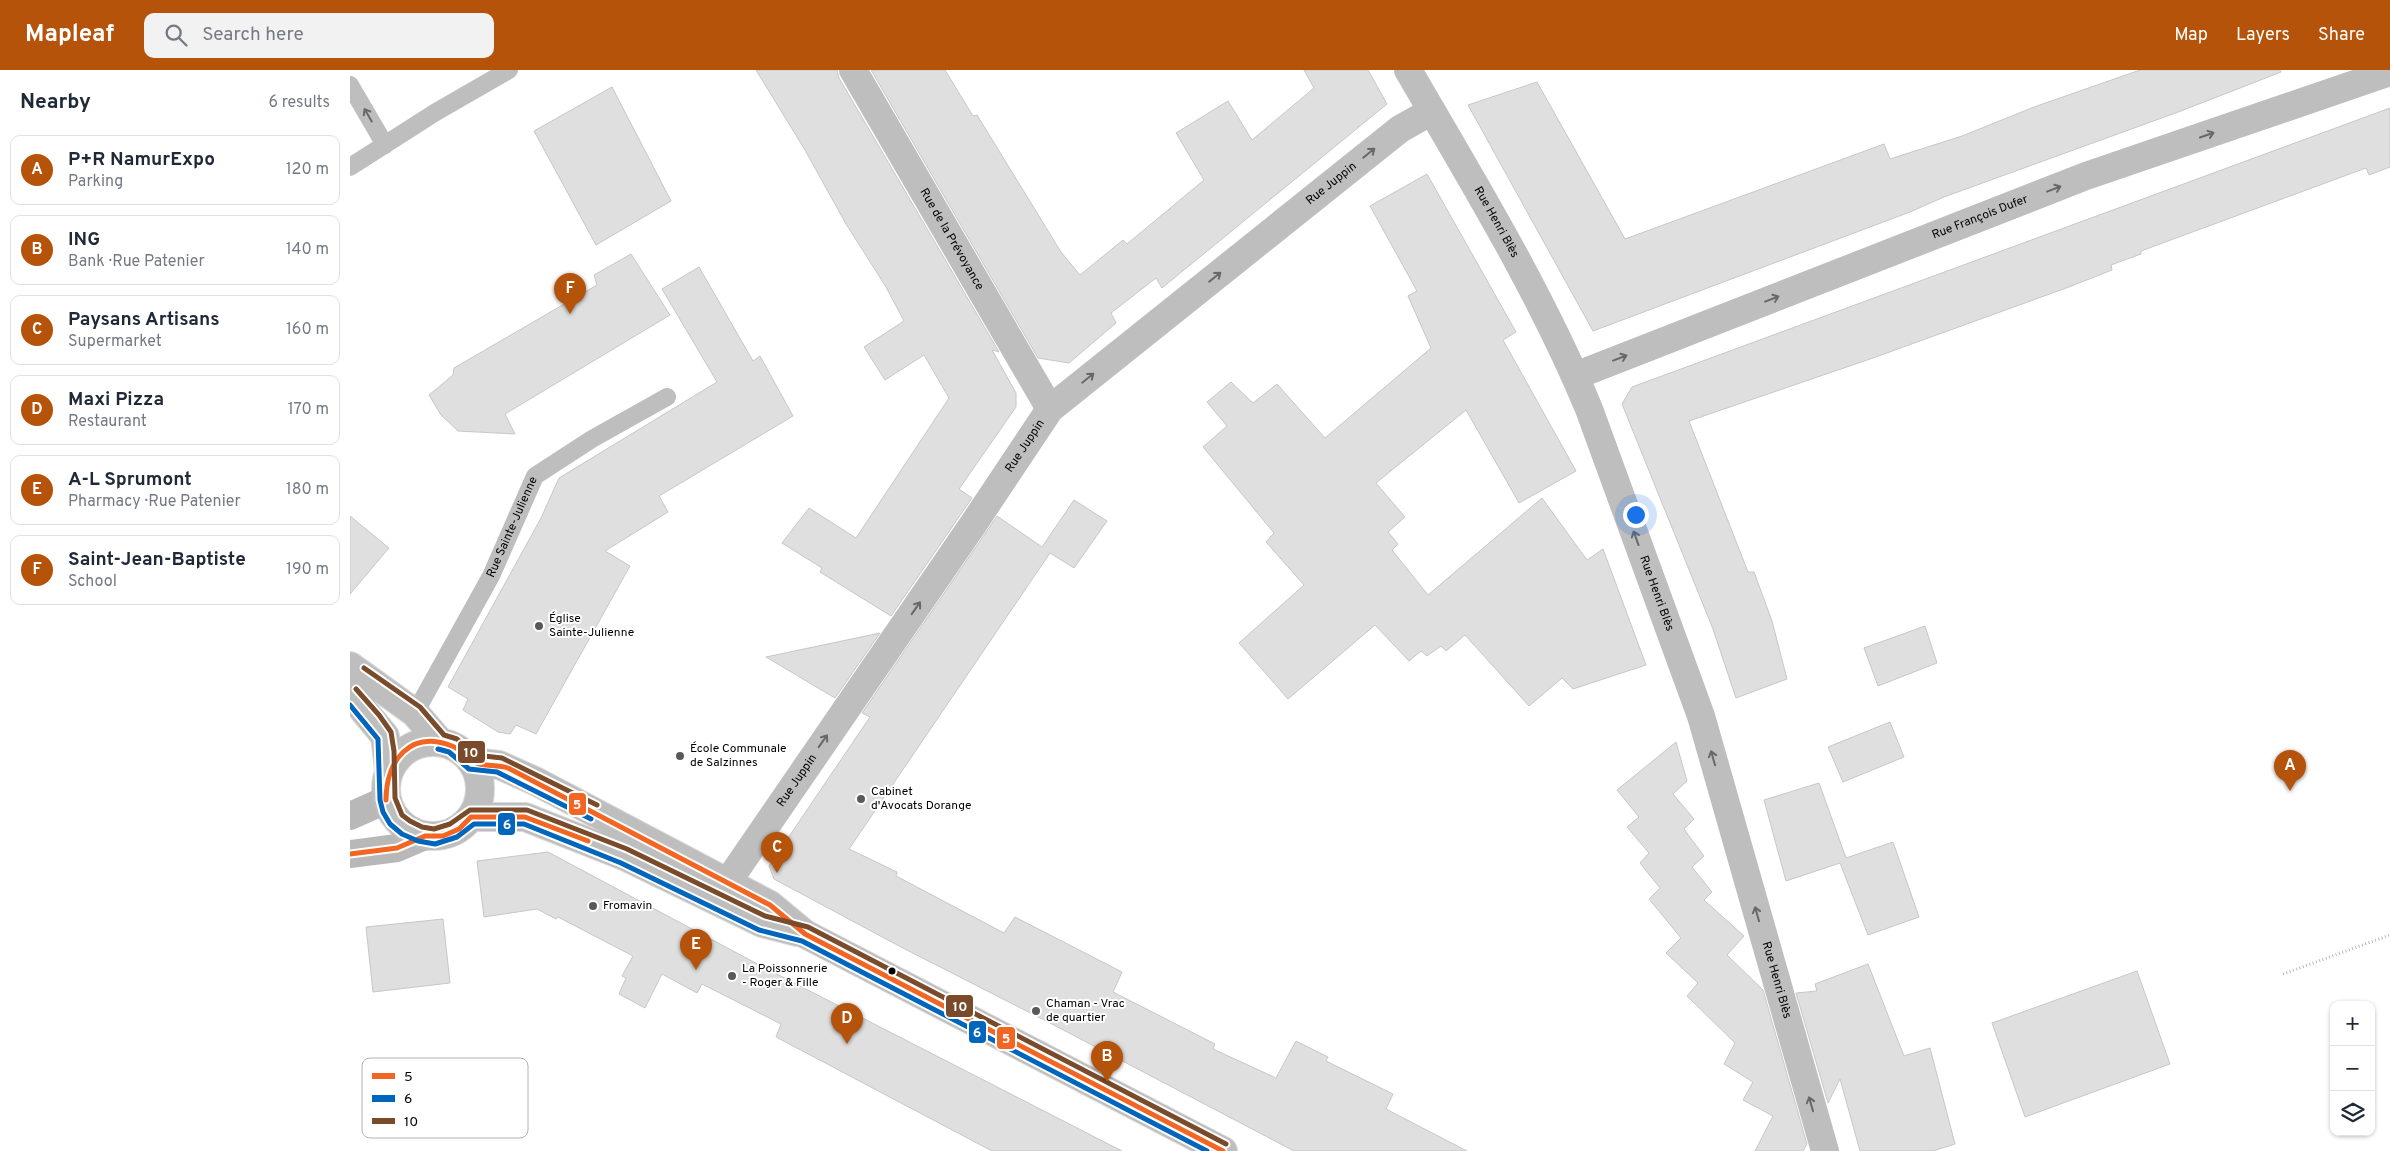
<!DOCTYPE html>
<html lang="en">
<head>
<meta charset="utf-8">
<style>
	:root { --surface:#fff; --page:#f2f2f3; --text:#1f2937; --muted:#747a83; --line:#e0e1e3; --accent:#b45309 }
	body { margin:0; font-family:Overpass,sans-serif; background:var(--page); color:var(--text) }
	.controls { position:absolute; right:15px; bottom:15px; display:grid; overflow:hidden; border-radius:10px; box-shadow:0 1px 4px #0004 }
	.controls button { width:45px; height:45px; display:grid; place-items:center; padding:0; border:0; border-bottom:1px solid var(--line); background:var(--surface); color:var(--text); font:25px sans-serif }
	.you { position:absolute; left:1285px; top:444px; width:18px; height:18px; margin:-12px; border:4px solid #fff; border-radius:50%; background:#1a73e8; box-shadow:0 0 0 8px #1a73e833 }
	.badge { display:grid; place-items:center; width:32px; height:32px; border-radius:50%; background:var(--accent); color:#fff; font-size:16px; font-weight:700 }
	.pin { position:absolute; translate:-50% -41px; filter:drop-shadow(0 1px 2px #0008) }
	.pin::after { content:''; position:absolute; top:26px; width:18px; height:15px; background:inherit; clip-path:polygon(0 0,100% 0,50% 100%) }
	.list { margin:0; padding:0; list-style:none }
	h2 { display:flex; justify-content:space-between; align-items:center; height:65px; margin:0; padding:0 20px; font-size:21px }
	h2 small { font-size:16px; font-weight:400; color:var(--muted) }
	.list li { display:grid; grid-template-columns:32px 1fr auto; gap:15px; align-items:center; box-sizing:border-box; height:70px; margin:0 10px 10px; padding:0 10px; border:1px solid var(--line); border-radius:10px }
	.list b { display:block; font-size:19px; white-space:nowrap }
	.list p { margin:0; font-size:16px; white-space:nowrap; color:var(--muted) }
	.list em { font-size:16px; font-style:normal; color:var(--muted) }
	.icon { flex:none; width:28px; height:28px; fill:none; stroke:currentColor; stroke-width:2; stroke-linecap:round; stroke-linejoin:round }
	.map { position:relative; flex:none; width:2040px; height:1081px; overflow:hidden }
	header { display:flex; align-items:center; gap:30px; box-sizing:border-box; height:70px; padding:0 25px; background:var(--accent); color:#fff }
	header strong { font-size:24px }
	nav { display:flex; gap:28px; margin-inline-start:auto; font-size:18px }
	.search { width:350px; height:45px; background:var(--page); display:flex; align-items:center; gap:12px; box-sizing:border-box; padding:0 18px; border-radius:10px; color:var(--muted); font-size:19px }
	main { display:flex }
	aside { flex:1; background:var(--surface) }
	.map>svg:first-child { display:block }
	.building { fill:#dfdfdf; stroke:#c7c7c7 }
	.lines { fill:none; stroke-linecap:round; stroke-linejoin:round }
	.primary-casing { stroke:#dbdbdb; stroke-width:30 }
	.path { stroke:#b9b9b9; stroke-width:3; stroke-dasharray:1 2.5; stroke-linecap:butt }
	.lane { stroke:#bebebe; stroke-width:18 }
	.street { stroke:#bebebe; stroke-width:28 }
	.secondary { stroke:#b8b8b8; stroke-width:28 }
	.primary { stroke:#bebebe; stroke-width:28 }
	.bus-1-casing { stroke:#fff; stroke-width:9 }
	.bus-2-casing { stroke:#fff; stroke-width:9 }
	.bus-3-casing { stroke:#fff; stroke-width:9 }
	.bus-1 { stroke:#f26522; stroke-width:5 }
	.bus-2 { stroke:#0065bd; stroke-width:5 }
	.bus-3 { stroke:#7a4b2a; stroke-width:5 }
	.oneway { stroke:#686868 }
	.poi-dot { fill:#595959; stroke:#fff; stroke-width:2 }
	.bus-dot { fill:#000; stroke:#fff; stroke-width:2 }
	.labels { text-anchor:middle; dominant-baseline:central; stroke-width:4; stroke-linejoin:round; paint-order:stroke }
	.street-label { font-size:12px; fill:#000; stroke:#fff }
	.poi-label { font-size:12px; fill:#000; stroke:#fff; text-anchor:start }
	.key { fill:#fff; stroke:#b2b2b2; stroke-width:1 }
	.key-label { font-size:14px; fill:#000 }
	.line-badge { stroke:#fff; stroke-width:2 }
	.badge-label { font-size:14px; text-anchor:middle; font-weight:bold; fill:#fff }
</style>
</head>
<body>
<header>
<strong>Mapleaf</strong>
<div class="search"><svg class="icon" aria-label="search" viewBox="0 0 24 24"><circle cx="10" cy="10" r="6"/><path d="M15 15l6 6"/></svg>Search here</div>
<nav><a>Map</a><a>Layers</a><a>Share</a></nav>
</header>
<main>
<aside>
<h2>Nearby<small>6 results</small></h2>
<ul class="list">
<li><span class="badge">A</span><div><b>P+R NamurExpo</b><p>Parking</p></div><em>120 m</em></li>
<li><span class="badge">B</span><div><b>ING</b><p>Bank · Rue Patenier</p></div><em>140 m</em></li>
<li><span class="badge">C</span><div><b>Paysans Artisans</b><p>Supermarket</p></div><em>160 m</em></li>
<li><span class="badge">D</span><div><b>Maxi Pizza</b><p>Restaurant</p></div><em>170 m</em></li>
<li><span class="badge">E</span><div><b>A-L Sprumont</b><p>Pharmacy · Rue Patenier</p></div><em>180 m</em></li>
<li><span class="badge">F</span><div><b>Saint-Jean-Baptiste</b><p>School</p></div><em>190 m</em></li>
</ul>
</aside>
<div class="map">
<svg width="2040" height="1081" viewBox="0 0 2040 1081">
	<rect width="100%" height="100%" fill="#fff"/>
	<path class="building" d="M 406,0 L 487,0 L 489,8 L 649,282 L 642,280 L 666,323 L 666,337 L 609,419 L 622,428 L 541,546 L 470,502 L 472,498 L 432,473 L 459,438 L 506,468 L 599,328 L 574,285 L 535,310 L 514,277 L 554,251 L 536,217 L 496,154 L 455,80 Z
		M 521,0 L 595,0 L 623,46 L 627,45 L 711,182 L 730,205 L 773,170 L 777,174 L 854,110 L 826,63 L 878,31 L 902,70 L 964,18 L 954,0 L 1018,0 L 1037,34 L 812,218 L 806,208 L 761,243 L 766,253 L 719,293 L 688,288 Z
		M 1790,0 L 1930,0 L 1931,2 L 1831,41 L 1594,127 L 1560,142 L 1243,261 L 1118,35 L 1187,12 L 1275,169 L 1534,74 L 1540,89 L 1612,66 L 1684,37 Z
		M 262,17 L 321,131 L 246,175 L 184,61 Z
		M 2040,38 L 2040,97 L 2019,105 L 2016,98 L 1791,181 L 1791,184 L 1761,195 L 1762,200 L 1719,217 L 1523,288 L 1339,351 L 1398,502 L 1404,502 L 1422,551 L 1437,609 L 1386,628 L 1363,559 L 1272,334 L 1282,317 Z
		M 1077,104 L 1166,262 L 1153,270 L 1226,401 L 1169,433 L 1116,340 L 1026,413 L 1055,447 L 1038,462 L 1048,474 L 1042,480 L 1078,525 L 1192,428 L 1237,490 L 1253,479 L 1296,595 L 1223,619 L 1212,608 L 1179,636 L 1115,565 L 1096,581 L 1091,576 L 1077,586 L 1071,581 L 1059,591 L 1025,555 L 938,629 L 889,573 L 954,515 L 916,472 L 924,463 L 853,377 L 877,356 L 857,332 L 881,312 L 903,333 L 927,314 L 975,368 L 1081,278 L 1058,226 L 1067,221 L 1020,136 Z
		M 281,184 L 320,245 L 155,344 L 165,364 L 108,361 L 91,345 L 79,325 L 103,305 L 104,298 L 247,215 L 244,205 Z
		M 349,197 L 403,291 L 410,286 L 443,346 L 309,426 L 318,442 L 255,481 L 280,496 L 186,664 L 166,655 L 160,664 L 148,662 L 113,640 L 118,629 L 98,617 L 191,448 L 209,408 L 367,312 L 312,219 Z
		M 724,430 L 757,451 L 724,498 L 700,483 L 499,779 L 547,802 L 546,806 L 654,863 L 665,847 L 772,902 L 763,922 L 865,974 L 863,979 L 926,1008 L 946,971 L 978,987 L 976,991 L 1043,1024 L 1036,1039 L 1117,1081 L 944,1081 L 700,953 L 549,876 L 424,809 L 419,796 L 520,647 L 512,643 L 647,446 L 692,477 Z
		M 0,446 L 39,478 L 0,524 Z
		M 1575,556 L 1587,593 L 1528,616 L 1514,578 Z
		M 530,563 L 485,628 L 416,587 Z
		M 1540,652 L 1554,687 L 1493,712 L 1478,677 Z
		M 1326,672 L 1337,711 L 1323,724 L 1344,749 L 1334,759 L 1354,786 L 1342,797 L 1362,822 L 1354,830 L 1394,866 L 1377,885 L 1413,920 L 1457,1074 L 1453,1081 L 1405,1081 L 1423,1046 L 1393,1030 L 1403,1012 L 1374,994 L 1385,973 L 1337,926 L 1348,913 L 1316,883 L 1331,868 L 1299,829 L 1310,818 L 1290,793 L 1299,783 L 1277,757 L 1289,747 L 1267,720 Z
		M 1469,713 L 1496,788 L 1543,772 L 1569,847 L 1518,865 L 1490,793 L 1436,811 L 1414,730 Z
		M 198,782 L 413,897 L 772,1081 L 642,1081 L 426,967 L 431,954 L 352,914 L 347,923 L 312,904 L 295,938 L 269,924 L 276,908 L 272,906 L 283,886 L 208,847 L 206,849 L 187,839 L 134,847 L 127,791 Z
		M 93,849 L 100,913 L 23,922 L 16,857 Z
		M 1518,894 L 1554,986 L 1580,978 L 1605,1074 L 1583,1081 L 1510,1081 L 1490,1009 L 1478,1033 L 1446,923 L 1467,921 L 1465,914 Z
		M 1787,901 L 1820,994 L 1675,1047 L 1642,953 Z"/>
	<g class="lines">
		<g class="primary-casing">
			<path id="primary" d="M 0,596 L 65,643 L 90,672
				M 0,624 L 35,666 L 39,700
				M36 719a47 47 0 1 1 94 0a47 47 0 1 1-94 0Z
				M 122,692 L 149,695 L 185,711 L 420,835 L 455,864 L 873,1081
				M 121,747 L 175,747 L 274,786 L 412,853 L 447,862"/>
		</g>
		<path class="path" d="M 1933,904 L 2040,865"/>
		<g class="lane">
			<path d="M 0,15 L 35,75"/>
			<path d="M 0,97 L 86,42 L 159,0"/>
			<path id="s1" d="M 65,643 L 141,506 L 185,406 L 242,369 L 317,327"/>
		</g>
		<g class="street">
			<path id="s2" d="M 503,0 L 700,339"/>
			<path id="s3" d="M 1058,0 C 1122,110 1190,221 1239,339 L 1351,646 L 1475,1081"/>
			<path id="s4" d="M 1225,306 L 1736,106 L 2040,2"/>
			<path id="s5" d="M 377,813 L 624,453 L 700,339 L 1050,59 L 1082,41"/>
		</g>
		<path class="secondary" d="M 0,746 L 36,730
			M 0,784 L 47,778 L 75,766"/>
		<use href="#primary" class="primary"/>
		<g class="bus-1-casing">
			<path id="bus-1" d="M 36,730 C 36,691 60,659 102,676 C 111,679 115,689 124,692 C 134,697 147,694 158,698 L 420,835 L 455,864 L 873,1081
				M 0,784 L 47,778 L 75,766 L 93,766 L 109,759 L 121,747 L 175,747 L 238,771"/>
		</g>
		<g class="bus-2-casing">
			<path id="bus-2" d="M 0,635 L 28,669 L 30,730 L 33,742 L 40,754 L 52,764 L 68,771 L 85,774 L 107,767 L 124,754 L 174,754 L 271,793 L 409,860 L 452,871 L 857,1081
				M 88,679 L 99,682 L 119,699 L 147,702 L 241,749"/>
		</g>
		<g class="bus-3-casing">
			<path id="bus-3" d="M 14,598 L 70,637 L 94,665 L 107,669 L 125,685 L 152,688 L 247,735
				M 6,619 L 29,645 L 41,662 L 44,681 L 45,728 L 52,745 L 60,751 L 72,757 L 84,759 L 100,754 L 120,740 L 177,740 L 277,779 L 415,846 L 458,857 L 876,1074"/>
		</g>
		<use href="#bus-1" class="bus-1"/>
		<use href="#bus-2" class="bus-2"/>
		<use href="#bus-3" class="bus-3"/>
	</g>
	<defs><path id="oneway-shaft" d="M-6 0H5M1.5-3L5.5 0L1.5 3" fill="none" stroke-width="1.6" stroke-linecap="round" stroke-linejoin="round" transform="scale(1.25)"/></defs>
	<g class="oneway">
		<use href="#oneway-shaft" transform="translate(18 45) rotate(-120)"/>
		<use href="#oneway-shaft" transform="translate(1857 65) rotate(-19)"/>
		<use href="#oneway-shaft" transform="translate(1019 83) rotate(-39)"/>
		<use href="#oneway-shaft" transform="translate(1704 119) rotate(-21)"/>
		<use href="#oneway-shaft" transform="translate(865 207) rotate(-39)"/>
		<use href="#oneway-shaft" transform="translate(1422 229) rotate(-21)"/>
		<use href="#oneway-shaft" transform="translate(1270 288) rotate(-21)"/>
		<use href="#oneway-shaft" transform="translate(738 308) rotate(-39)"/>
		<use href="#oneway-shaft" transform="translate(1286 468) rotate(-110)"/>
		<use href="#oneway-shaft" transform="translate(566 538) rotate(-55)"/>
		<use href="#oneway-shaft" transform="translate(473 671) rotate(-55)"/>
		<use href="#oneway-shaft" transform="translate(1363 688) rotate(-106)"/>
		<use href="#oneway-shaft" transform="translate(1407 844) rotate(-106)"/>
		<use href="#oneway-shaft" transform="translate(1461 1034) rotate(-106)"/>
	</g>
	<g class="poi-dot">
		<circle cx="189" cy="556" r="5"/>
		<circle cx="330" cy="686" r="5"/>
		<circle cx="511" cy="729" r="5"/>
		<circle cx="243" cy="836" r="5"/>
		<circle cx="382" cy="906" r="5"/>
		<circle cx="686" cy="941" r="5"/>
	</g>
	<circle class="bus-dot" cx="542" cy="901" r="4.5"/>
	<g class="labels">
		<g class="street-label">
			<text stroke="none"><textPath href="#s5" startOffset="934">Rue Juppin</textPath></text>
			<text stroke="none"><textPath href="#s4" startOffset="435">Rue François Dufer</textPath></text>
			<text stroke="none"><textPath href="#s3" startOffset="176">Rue Henri Blès</textPath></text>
			<text stroke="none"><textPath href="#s2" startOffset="196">Rue de la Prévoyance</textPath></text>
			<text stroke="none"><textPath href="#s5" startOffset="529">Rue Juppin</textPath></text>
			<text stroke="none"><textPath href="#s1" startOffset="210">Rue Sainte-Julienne</textPath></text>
			<text stroke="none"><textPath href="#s3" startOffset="581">Rue Henri Blès</textPath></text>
			<text stroke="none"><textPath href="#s5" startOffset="124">Rue Juppin</textPath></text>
			<text stroke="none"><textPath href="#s3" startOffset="986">Rue Henri Blès</textPath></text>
		</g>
		<g class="poi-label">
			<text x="199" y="549">Église<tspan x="199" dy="14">Sainte-Julienne</tspan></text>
			<text x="340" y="679">École Communale<tspan x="340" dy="14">de Salzinnes</tspan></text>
			<text x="521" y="722">Cabinet<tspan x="521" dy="14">d'Avocats Dorange</tspan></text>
			<text x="253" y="836">Fromavin</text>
			<text x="392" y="899">La Poissonnerie<tspan x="392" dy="14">- Roger &amp; Fille</tspan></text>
			<text x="696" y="934">Chaman - Vrac<tspan x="696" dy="14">de quartier</tspan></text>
		</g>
	</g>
	<rect x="12" y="988" width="166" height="80" rx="8" class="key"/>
	<rect x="22" y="1003" width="23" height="6" fill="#f26522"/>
	<rect x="22" y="1025" width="23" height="7" fill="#0065bd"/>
	<rect x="22" y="1048" width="23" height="6" fill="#7a4b2a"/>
	<g class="key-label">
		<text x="54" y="1011">5</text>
		<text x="54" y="1033">6</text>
		<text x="54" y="1056">10</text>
	</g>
	<g class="line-badge">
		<rect x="107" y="670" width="29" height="24" rx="5" fill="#7a4b2a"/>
		<rect x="218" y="722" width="19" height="24" rx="5" fill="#f26522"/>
		<rect x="147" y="742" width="19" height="24" rx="5" fill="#0065bd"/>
		<rect x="595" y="924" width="29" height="24" rx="5" fill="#7a4b2a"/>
		<rect x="618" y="950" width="19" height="24" rx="5" fill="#0065bd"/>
		<rect x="646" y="956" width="20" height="24" rx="5" fill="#f26522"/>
	</g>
	<g class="badge-label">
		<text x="121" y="687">10</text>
		<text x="227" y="739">5</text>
		<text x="157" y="759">6</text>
		<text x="610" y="941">10</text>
		<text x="627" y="967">6</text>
		<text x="656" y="973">5</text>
	</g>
</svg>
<div class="controls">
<button>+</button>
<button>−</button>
<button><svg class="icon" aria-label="layers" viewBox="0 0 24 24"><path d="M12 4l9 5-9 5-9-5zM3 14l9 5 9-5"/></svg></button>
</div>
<div class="you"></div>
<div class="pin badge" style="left:1940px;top:721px">A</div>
<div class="pin badge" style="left:757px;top:1012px">B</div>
<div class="pin badge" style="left:427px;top:803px">C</div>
<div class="pin badge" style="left:497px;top:974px">D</div>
<div class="pin badge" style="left:346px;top:900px">E</div>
<div class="pin badge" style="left:220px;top:244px">F</div>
</div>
</main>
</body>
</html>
